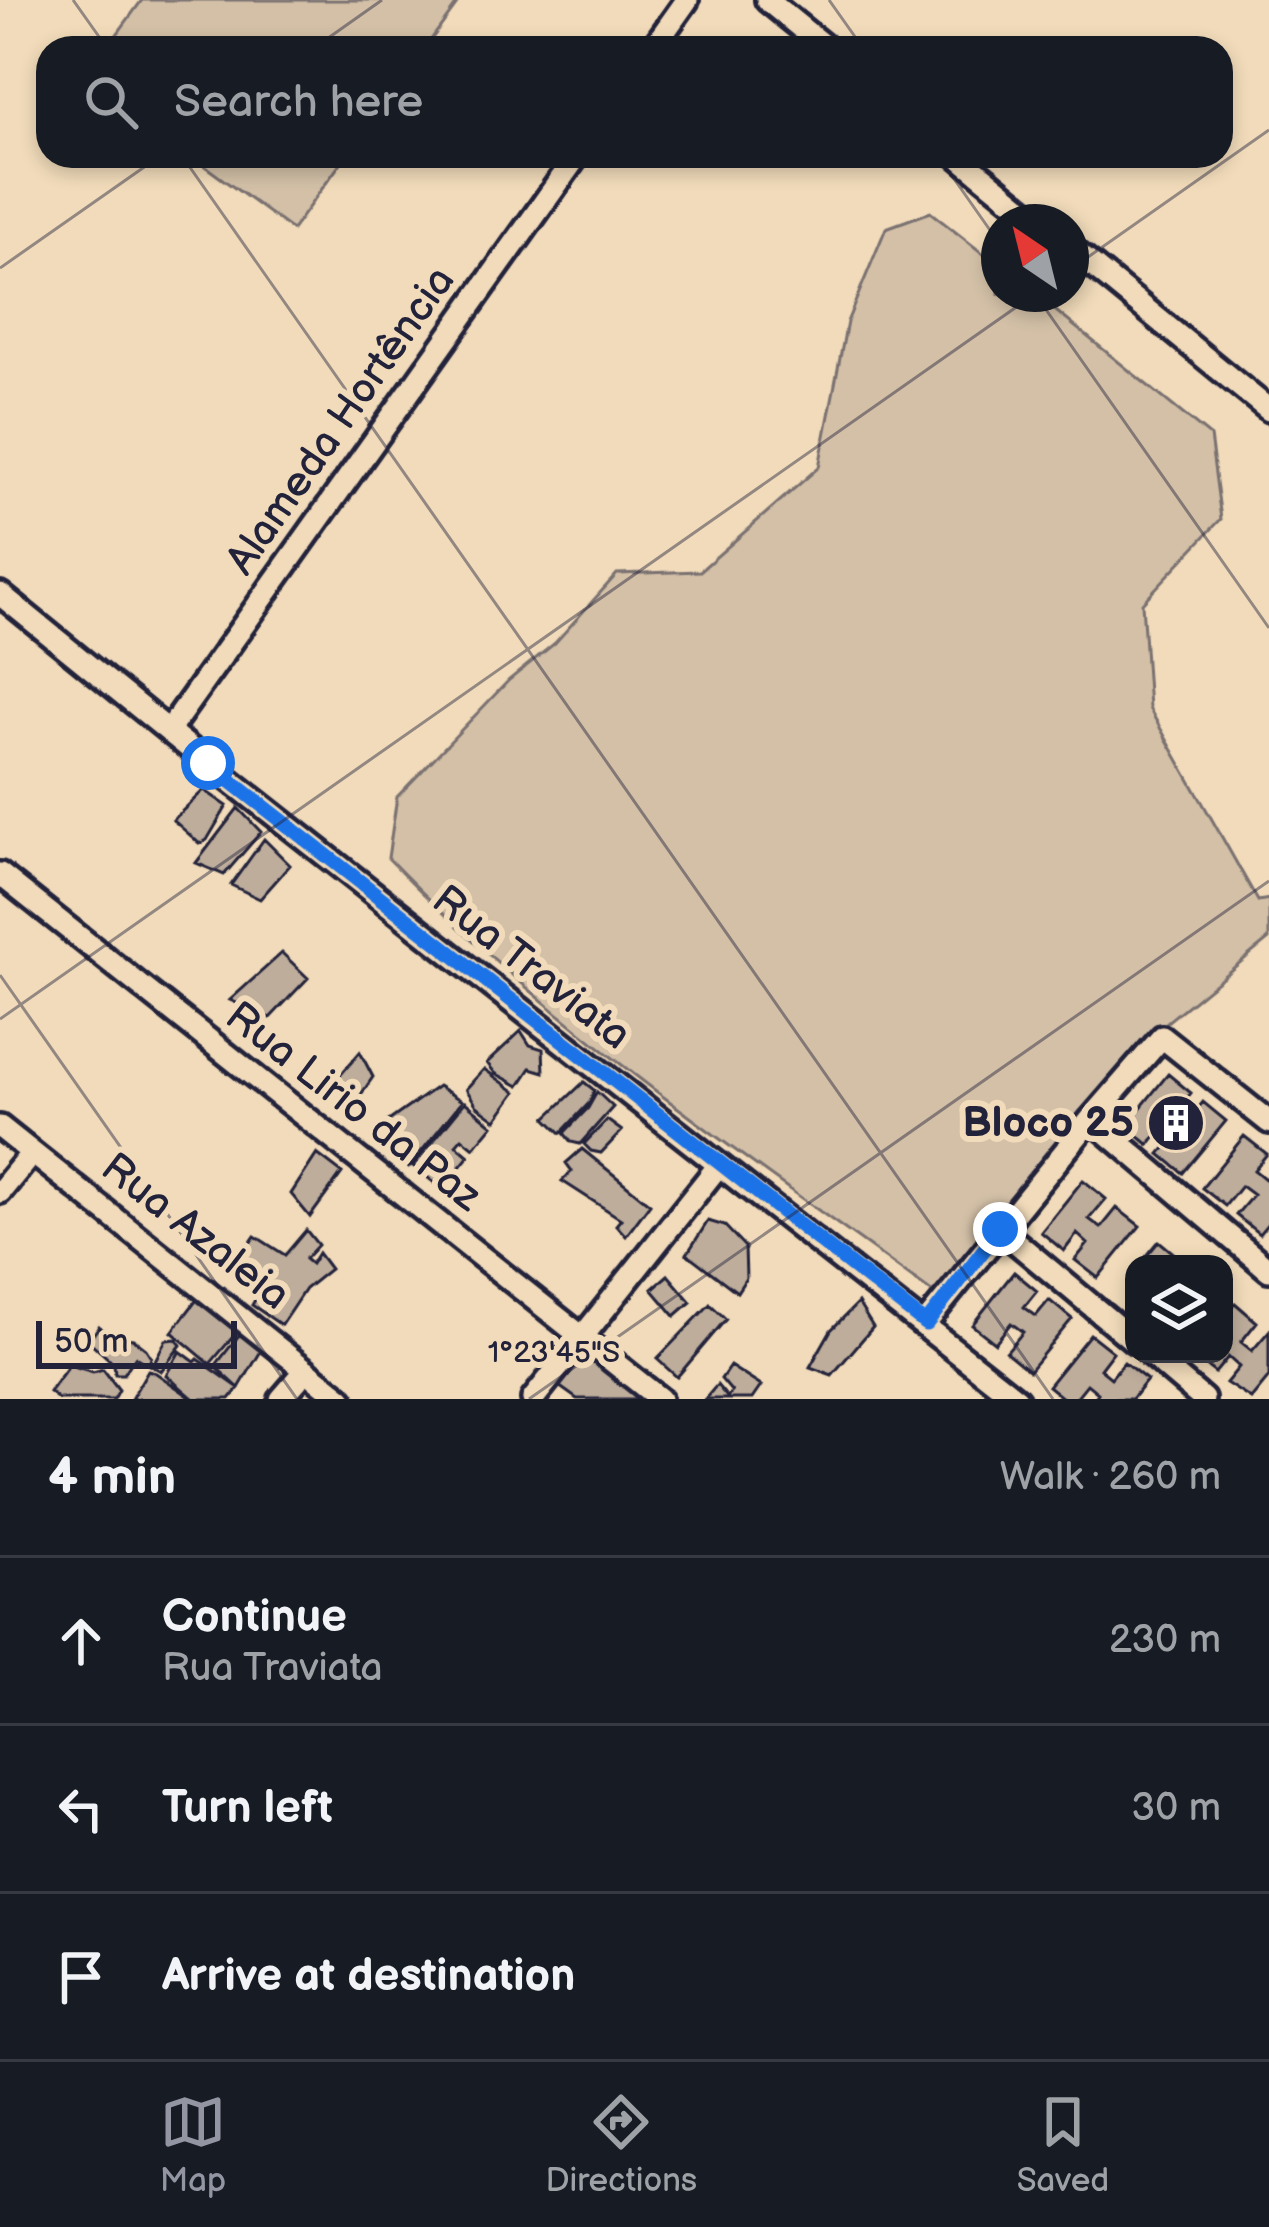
<!DOCTYPE html>
<html lang="en">
<head>
<meta charset="utf-8">
<style>
	:root { --surface:#171b24; --page:#242831; --text:#f1f3f6; --muted:#9ea1a6; --line:#363941; --accent:#9495a2 }
	body { margin:0; font-family:"Balsamiq Sans",sans-serif; background:var(--page); color:var(--text) }
	.controls { position:absolute; right:36px; bottom:36px; display:grid; overflow:hidden; border-radius:24px; box-shadow:0 6px 18px #0003 }
	.controls button { width:108px; height:108px; display:grid; place-items:center; padding:0; border:0; border-bottom:3px solid var(--line); background:var(--surface); color:var(--text); font:60px sans-serif }
	.compass { position:absolute; left:981px; top:204px; width:108px; height:108px; border-radius:50%; background:var(--surface); box-shadow:0 6px 18px #0003; rotate:325deg }
	.scale { position:absolute; left:36px; bottom:30px; width:201px; box-sizing:border-box; padding-left:12px; border:6px solid #22223b; border-top:0; font-size:33px; line-height:42px; white-space:nowrap; color:#22223b; -webkit-text-stroke:9px #f1dbba; paint-order:stroke }
	.stop { position:absolute; width:36px; height:36px; margin:-27px; border:9px solid #1a73e8; border-radius:50%; background:#fff }
	.stop.end { background:#1a73e8; border-color:#fff; box-shadow:0 3px 12px #0008 }
	.list { margin:0; padding:0; list-style:none }
	h2 { display:flex; justify-content:space-between; align-items:center; height:156px; margin:0; padding:0 48px; font-size:51px }
	h2 small { font-size:39px; font-weight:400; color:var(--muted) }
	.list li { display:grid; grid-template-columns:78px 1fr auto; gap:36px; align-items:center; box-sizing:border-box; height:168px; padding:0 48px; border-top:3px solid var(--line) }
	.list b { display:block; font-size:45px; white-space:nowrap }
	.list p { margin:0; font-size:39px; white-space:nowrap; color:var(--muted) }
	.list em { font-size:39px; font-style:normal; color:var(--muted) }
	.icon { flex:none; width:66px; height:66px; fill:none; stroke:currentColor; stroke-width:2; stroke-linecap:round; stroke-linejoin:round }
	.map { position:relative; flex:none; width:1269px; height:1399px; overflow:hidden }
	.search { position:absolute; background:var(--surface); box-shadow:0 6px 18px #0003; left:36px; right:36px; top:36px; height:132px; display:flex; align-items:center; gap:30px; box-sizing:border-box; padding:0 42px; border-radius:36px; color:var(--muted); font-size:45px }
	.sheet { height:660px; background:var(--surface) }
	nav { display:flex; justify-content:space-around; align-items:center; box-sizing:border-box; height:168px; border-top:3px solid var(--line); background:var(--surface); font-size:33px; color:var(--muted) }
	nav a { display:grid; justify-items:center; gap:6px }
	nav .on { color:var(--accent) }
	.map>svg:first-child { display:block }
	.green { fill:#d3c0a7; stroke:#7a7171; stroke-width:3 }
	.building { fill:#bead9b; stroke:#22223b; stroke-width:3 }
	.lines { fill:none; stroke-linecap:round; stroke-linejoin:round }
	.minor-casing { stroke:#22223b; stroke-width:30 }
	.minor { stroke:#f1dbba; stroke-width:21 }
	.route { stroke:#1a73e8; stroke-width:15 }
	.ticks { fill:none; stroke:#22223b; stroke-width:3; stroke-opacity:0.45 }
	.labels { text-anchor:middle; dominant-baseline:central; stroke-width:12; stroke-linejoin:round; paint-order:stroke }
	.street-label { font-size:42px; fill:#22223b; stroke:#f1dbba }
	.poi-label { font-size:42px; font-weight:bold; fill:#22223b; stroke:#f1dbba; text-anchor:end }
	.ticks-label { font-size:30px; text-anchor:middle; fill:#22223b; stroke:#f1dbba; stroke-width:12; stroke-linejoin:round; paint-order:stroke }
</style>
</head>
<body>
<div class="map">
<svg width="1269" height="1399" viewBox="0 0 1269 1399">
	<rect width="100%" height="100%" fill="#f1dbba"/>
	<filter id="ink" filterUnits="userSpaceOnUse"><feTurbulence type="fractalNoise" baseFrequency=".00833" numOctaves="2"/><feDisplacementMap in="SourceGraphic" scale="24" xChannelSelector="R" yChannelSelector="G"/><feConvolveMatrix kernelMatrix="1 2 1 2 8 2 1 2 1" color-interpolation-filters="sRGB"/></filter>
	<g filter="url(#ink)">
		<path class="green" d="M 142,0 L 460,0 L 425,48 L 107,48 Z
			M 191,156 L 346,156 L 292,230 Z
			M 930,212 L 999,266 L 999,294 L 1035,294 L 1210,436 L 1221,519 L 1142,603 L 1149,708 L 1258,901 L 1269,899 L 1269,939 L 1167,1022 L 933,1293 C 745,1156 550,1026 388,858 L 397,797 L 509,680 L 555,643 L 617,574 L 700,571 L 819,467 L 847,322 L 886,228 Z"/>
		<path class="building" d="M 204,790 L 227,806 L 207,840 L 200,844 L 173,820 Z
			M 238,808 L 261,832 L 224,875 L 196,863 Z
			M 264,839 L 290,865 L 260,899 L 231,885 Z
			M 282,953 L 308,978 L 270,1018 L 230,1000 Z
			M 521,1031 L 530,1045 L 543,1049 L 544,1072 L 531,1068 L 519,1086 L 495,1073 L 487,1063 Z
			M 360,1052 L 373,1077 L 351,1109 L 331,1086 Z
			M 484,1069 L 516,1092 L 496,1120 L 477,1106 L 466,1089 Z
			M 1168,1074 L 1191,1093 L 1178,1109 L 1190,1118 L 1203,1102 L 1226,1121 L 1183,1173 L 1160,1154 L 1177,1134 L 1165,1124 L 1149,1145 L 1126,1126 Z
			M 584,1082 L 594,1090 L 590,1102 L 561,1133 L 546,1118 Z
			M 438,1086 L 462,1101 L 409,1167 L 373,1132 Z
			M 597,1092 L 613,1107 L 580,1144 L 571,1142 L 564,1133 L 588,1108 Z
			M 465,1102 L 493,1125 L 474,1148 L 462,1138 L 456,1145 L 469,1156 L 442,1189 L 413,1166 Z
			M 607,1120 L 622,1131 L 601,1153 L 591,1151 L 584,1144 Z
			M 1244,1136 L 1267,1154 L 1254,1170 L 1265,1179 L 1269,1175 L 1269,1222 L 1259,1234 L 1236,1215 L 1253,1195 L 1241,1186 L 1225,1206 L 1202,1188 Z
			M 582,1149 L 650,1204 L 626,1236 L 616,1225 L 621,1219 L 562,1181 L 572,1171 L 566,1163 Z
			M 317,1154 L 342,1173 L 310,1217 L 291,1194 Z
			M 1083,1180 L 1106,1199 L 1089,1219 L 1101,1228 L 1117,1208 L 1140,1226 L 1098,1278 L 1075,1260 L 1088,1244 L 1077,1234 L 1064,1251 L 1041,1232 Z
			M 708,1221 L 725,1226 L 745,1247 L 746,1278 L 737,1292 L 687,1254 Z
			M 306,1230 L 318,1245 L 305,1259 L 311,1264 L 318,1253 L 330,1269 L 305,1289 L 281,1325 L 252,1305 L 260,1291 L 230,1272 L 255,1236 L 285,1255 Z
			M 1159,1241 L 1182,1260 L 1178,1264 L 1140,1264 Z
			M 1014,1272 L 1037,1291 L 1024,1307 L 1036,1316 L 1049,1300 L 1072,1319 L 1029,1371 L 1006,1352 L 1023,1332 L 1011,1323 L 995,1343 L 972,1325 Z
			M 668,1275 L 691,1302 L 675,1316 L 652,1289 Z
			M 199,1297 L 237,1332 L 210,1364 L 172,1332 Z
			M 858,1303 L 873,1327 L 832,1375 L 810,1367 L 831,1330 Z
			M 1235,1303 L 1257,1322 L 1241,1342 L 1252,1351 L 1269,1331 L 1269,1377 L 1251,1399 L 1226,1383 L 1239,1367 L 1228,1357 L 1215,1373 L 1192,1355 L 1224,1354 L 1224,1316 Z
			M 710,1304 L 726,1319 L 677,1377 L 657,1359 Z
			M 99,1326 L 109,1336 L 133,1339 L 146,1349 L 151,1357 L 149,1365 L 135,1357 L 124,1374 L 115,1374 L 114,1364 L 89,1341 Z
			M 1090,1334 L 1113,1352 L 1100,1369 L 1111,1378 L 1124,1362 L 1147,1380 L 1132,1399 L 1094,1399 L 1098,1393 L 1087,1384 L 1075,1399 L 1064,1399 L 1048,1386 Z
			M 239,1335 L 264,1346 L 239,1388 L 215,1366 Z
			M 176,1339 L 181,1345 L 161,1371 L 152,1366 L 166,1340 Z
			M 587,1349 L 635,1396 L 637,1399 L 577,1399 L 552,1381 Z
			M 180,1351 L 195,1362 L 198,1359 L 239,1388 L 230,1399 L 194,1399 L 166,1375 Z
			M 69,1365 L 93,1372 L 103,1369 L 119,1390 L 114,1399 L 58,1399 L 49,1392 Z
			M 730,1366 L 761,1386 L 752,1399 L 705,1399 L 717,1385 L 727,1397 L 732,1392 L 721,1379 Z
			M 148,1370 L 156,1373 L 193,1399 L 131,1399 Z"/>
		<g class="lines">
			<g class="minor-casing">
				<path id="minor" d="M 767,0 L 826,48
					M 653,48 L 687,0
					M 958,156 L 1039,222
					M 1071,248 L 1269,410
					M 0,594 L 208,763 L 1017,1399
					M 169,730 L 577,156
					M 0,874 L 660,1399
					M 1091,1119 L 1269,1270
					M 0,1127 L 342,1399
					M 0,1192 L 32,1153
					M 1000,1229 L 1134,1341
					M 925,1324 L 1091,1119 L 1162,1037 L 1269,1122
					M 1150,1354 L 1203,1399
					M 281,1399 L 306,1370
					M 533,1399 L 719,1165"/>
			</g>
			<use href="#minor" class="minor"/>
		</g>
	</g>
	<g class="lines" filter="url(#ink)">
		<path class="route" d="M 208,763 L 926,1324 L 1000,1229"/>
	</g>
	<path class="ticks" d="M 73,0 L 107,48M 829,0 L 863,48M 314,48 L 382,0M 182,156 L 1053,1399M 938,156 L 999,243M 0,268 L 160,156M 1071,269 L 1269,130M 1035,294 L 1269,628M 0,975 L 297,1399M 0,1019 L 1035,294M 529,1399 L 1269,881"/>
	<defs>
		<g id="building-disc" transform="scale(3)"><circle r="9.5" fill="#22223b" stroke="#f1dbba"/><path d="M-4-6H4V6H1V3H-1V6H-4ZM-2.5-4.3h1.7v1.8h-1.7ZM.8-4.3h1.7v1.8H.8ZM-2.5-1h1.7V.8h-1.7ZM.8-1h1.7V.8H.8Z" fill="#fff"/></g>
	</defs>
	<g fill-rule="evenodd">
		<use href="#building-disc" x="1176" y="1123"/>
	</g>
	<g class="labels">
		<g class="street-label">
			<text transform="translate(341 421) rotate(-55)">Alameda Hortência</text>
			<text transform="translate(531 968) rotate(38)">Rua Traviata</text>
			<text transform="translate(353 1107) rotate(38)">Rua Lirio da Paz</text>
			<text transform="translate(195 1232) rotate(38)">Rua Azaleia</text>
		</g>
		<g class="poi-label">
			<text x="1134" y="1123">Bloco 25</text>
		</g>
	</g>
	<g class="ticks-label">
		<text x="554" y="1362">1°23'45"S</text>
	</g>
</svg>
<div class="controls">
<button><svg class="icon" aria-label="layers" viewBox="0 0 24 24"><path d="M12 4l9 5-9 5-9-5zM3 14l9 5 9-5"/></svg></button>
</div>
<svg class="compass" viewBox="-18 -18 36 36"><path d="M0-13l5 13h-10z" fill="#e53935"/><path d="M0 13l5-13h-10z" fill="#9ea1a6"/></svg>
<div class="scale">50 m</div>
<div class="stop" style="left:208px;top:763px"></div>
<div class="stop end" style="left:1000px;top:1229px"></div>
<div class="search"><svg class="icon" aria-label="search" viewBox="0 0 24 24"><circle cx="10" cy="10" r="6"/><path d="M15 15l6 6"/></svg>Search here</div>
</div>
<section class="sheet">
<h2>4 min<small>Walk · 260 m</small></h2>
<ul class="list">
<li><svg class="icon" aria-label="ahead" viewBox="0 0 24 24"><path d="M12 20V5M6 11l6-6 6 6"/></svg><div><b>Continue</b><p>Rua Traviata</p></div><em>230 m</em></li>
<li><svg class="icon" aria-label="left" viewBox="0 0 24 24"><path d="M17 20v-9H6M10 6l-5 5 5 5"/></svg><div><b>Turn left</b></div><em>30 m</em></li>
<li><svg class="icon" aria-label="arrive" viewBox="0 0 24 24"><path d="M6 21V4h12l-3 4 3 4H6"/></svg><div><b>Arrive at destination</b></div></li>
</ul>
</section>
<nav>
<a class="on"><svg class="icon" aria-label="map" viewBox="0 0 24 24"><path d="M3 6l6-2 6 2 6-2v14l-6 2-6-2-6 2zM9 4v14M15 6v14"/></svg>Map</a>
<a><svg class="icon" aria-label="directions" viewBox="0 0 24 24"><path d="M12 3l9 9-9 9-9-9zM9 14v-3h6M13 9l2 2-2 2"/></svg>Directions</a>
<a><svg class="icon" aria-label="saved" viewBox="0 0 24 24"><path d="M7 4h10v16l-5-4-5 4z"/></svg>Saved</a>
</nav>
</body>
</html>
